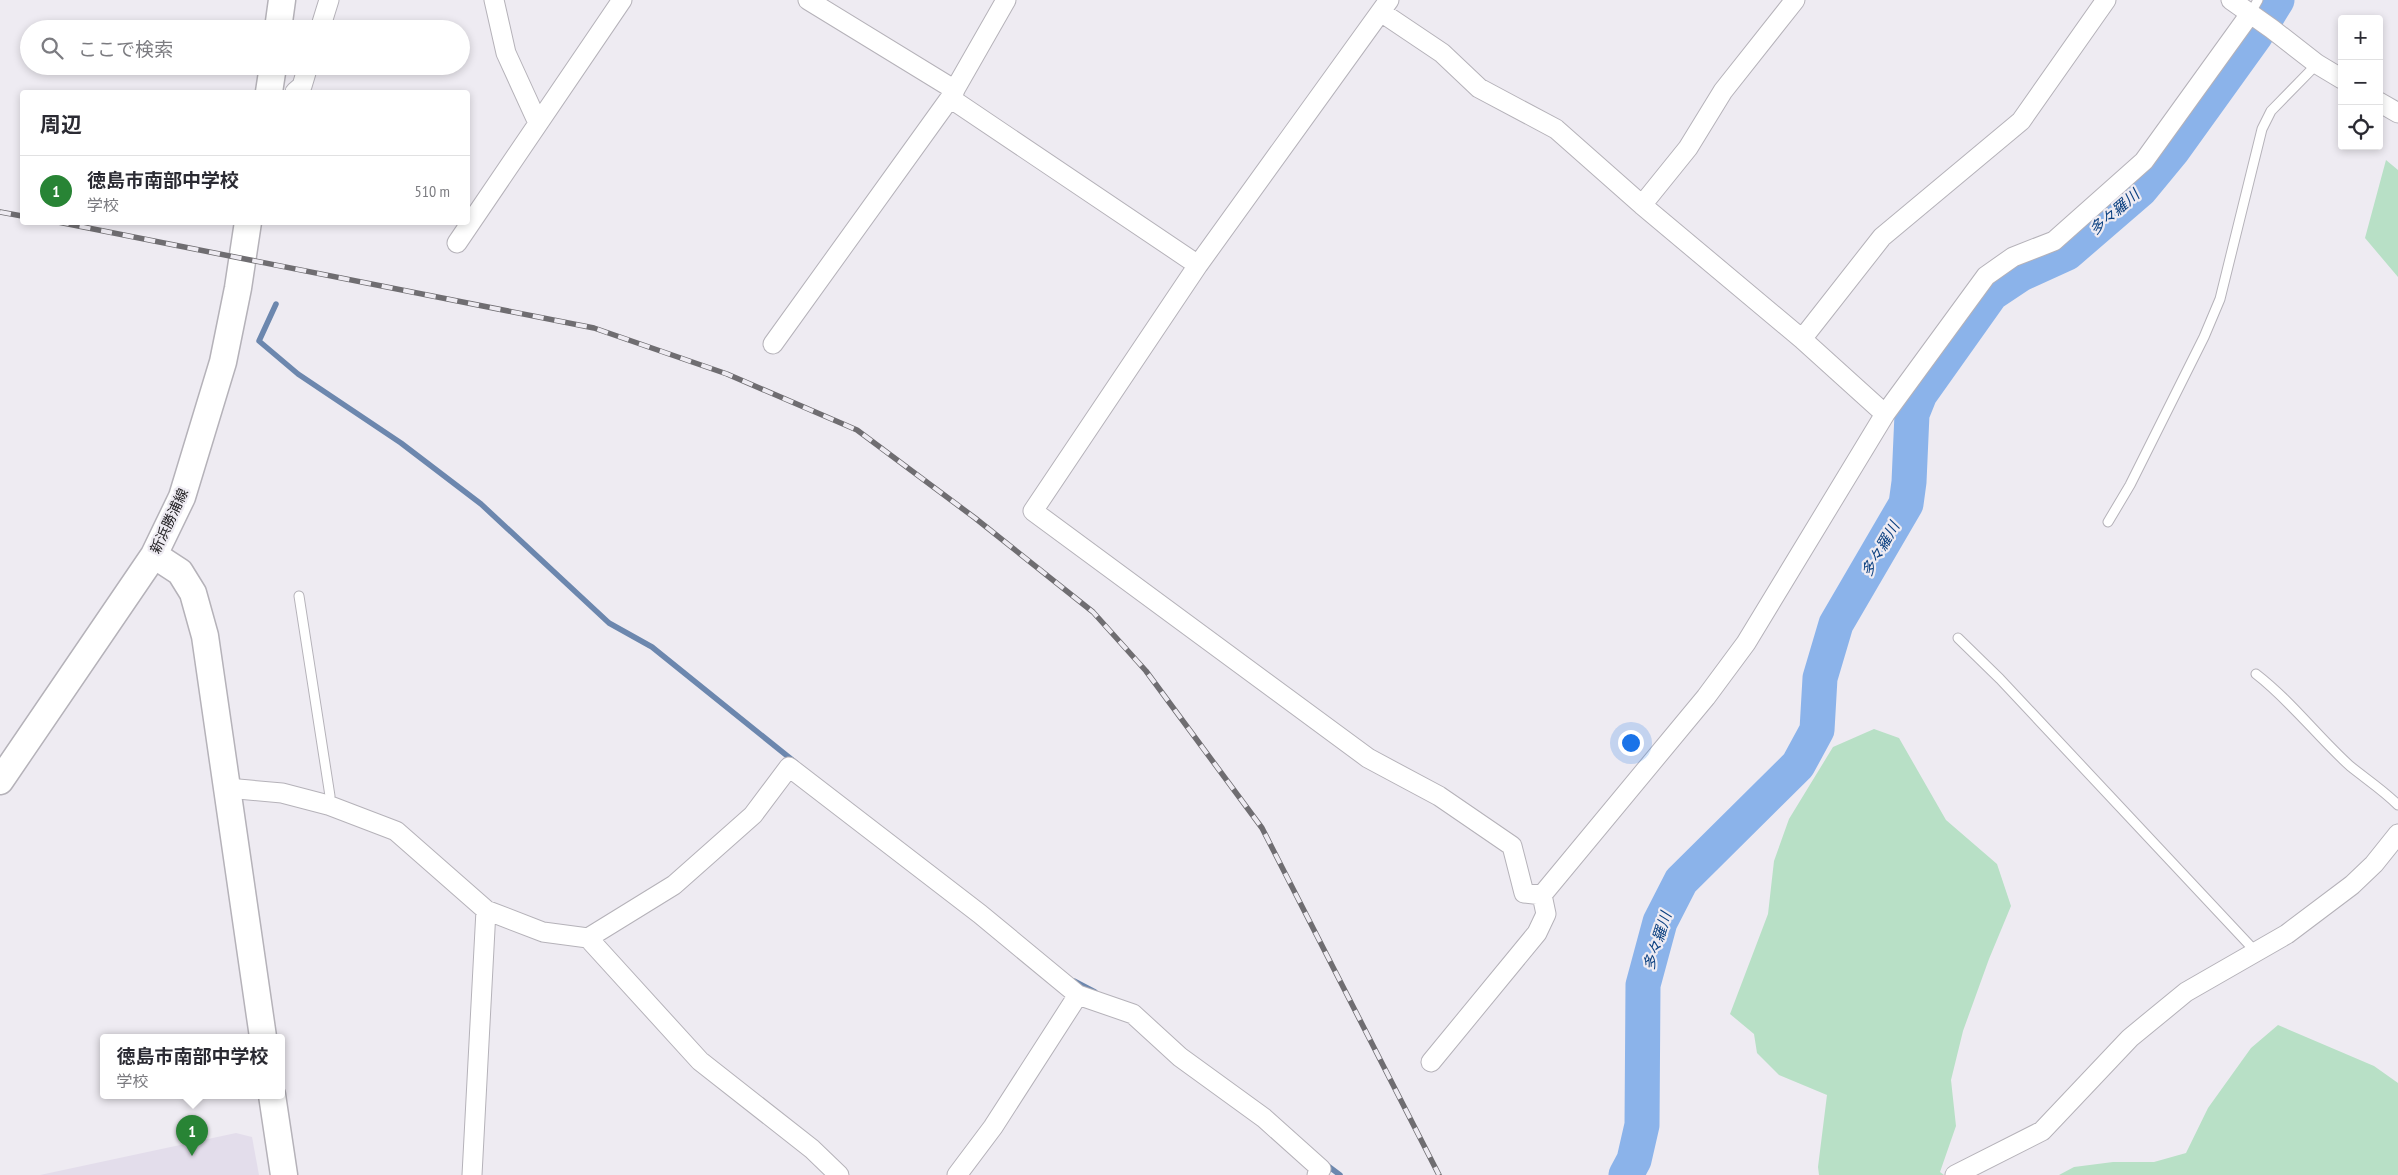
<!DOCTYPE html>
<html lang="ja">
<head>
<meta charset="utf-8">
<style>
	:root { --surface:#fff; --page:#f2f2f3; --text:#2b2b33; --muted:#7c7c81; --line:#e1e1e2; --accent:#288435 }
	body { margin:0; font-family:"PT Sans Narrow","Noto Sans JP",sans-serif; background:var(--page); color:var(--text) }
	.controls { position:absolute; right:15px; top:15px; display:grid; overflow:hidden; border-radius:5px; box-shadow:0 2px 8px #0003 }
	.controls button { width:45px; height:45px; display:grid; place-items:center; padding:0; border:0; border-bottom:1px solid var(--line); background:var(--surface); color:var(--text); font:25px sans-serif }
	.you { position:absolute; left:1630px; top:742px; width:18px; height:18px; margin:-12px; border:4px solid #fff; border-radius:50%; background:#1a73e8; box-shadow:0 0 0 8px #1a73e833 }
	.badge { display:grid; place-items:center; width:32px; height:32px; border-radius:50%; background:var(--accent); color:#fff; font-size:16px; font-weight:700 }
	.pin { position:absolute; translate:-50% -41px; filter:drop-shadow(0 1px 2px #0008) }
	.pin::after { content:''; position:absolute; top:26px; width:18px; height:15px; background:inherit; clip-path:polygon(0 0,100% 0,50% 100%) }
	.popup { position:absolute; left:100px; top:1034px; width:185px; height:65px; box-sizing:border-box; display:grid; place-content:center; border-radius:5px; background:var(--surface); filter:drop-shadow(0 1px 4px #0005); font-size:16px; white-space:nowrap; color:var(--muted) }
	.popup b { font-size:19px; color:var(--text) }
	.popup::after { content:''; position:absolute; left:50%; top:100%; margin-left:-10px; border:10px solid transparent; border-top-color:var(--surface) }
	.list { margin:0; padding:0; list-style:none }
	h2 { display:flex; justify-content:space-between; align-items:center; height:65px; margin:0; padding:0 20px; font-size:21px }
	h2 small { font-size:16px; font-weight:400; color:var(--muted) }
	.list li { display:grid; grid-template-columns:32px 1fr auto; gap:15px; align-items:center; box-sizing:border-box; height:70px; padding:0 20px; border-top:1px solid var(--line) }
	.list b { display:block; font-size:19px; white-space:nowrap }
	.list p { margin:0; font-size:16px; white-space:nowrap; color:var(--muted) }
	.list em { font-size:16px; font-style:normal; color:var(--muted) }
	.icon { flex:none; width:28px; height:28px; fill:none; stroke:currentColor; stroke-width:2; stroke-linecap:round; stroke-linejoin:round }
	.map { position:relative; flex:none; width:2398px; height:1175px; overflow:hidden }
	.search { position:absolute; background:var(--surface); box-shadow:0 2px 8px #0003; left:20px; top:20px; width:450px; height:55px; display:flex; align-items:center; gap:12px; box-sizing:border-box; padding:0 18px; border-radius:28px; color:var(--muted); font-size:19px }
	.panel { position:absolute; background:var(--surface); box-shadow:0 2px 8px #0003; left:20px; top:90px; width:450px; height:135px; border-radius:5px }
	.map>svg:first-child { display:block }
	.built { fill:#e3ddeb }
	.green { fill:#b8e0c6 }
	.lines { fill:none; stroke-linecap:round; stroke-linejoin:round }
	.stream { stroke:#6c87ae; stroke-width:5.5 }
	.river { stroke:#8bb3ea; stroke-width:35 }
	.lane-casing { stroke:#b5b2b9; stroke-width:11 }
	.street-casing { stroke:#b5b2b9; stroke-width:21 }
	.secondary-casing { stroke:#b5b2b9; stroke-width:29 }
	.lane { stroke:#fff; stroke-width:9 }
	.street { stroke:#fff; stroke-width:19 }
	.secondary { stroke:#fff; stroke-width:26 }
	.rail-casing { stroke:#6f6d71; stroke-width:5.5 }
	.rail { stroke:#eeebf2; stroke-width:4; stroke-dasharray:11; stroke-linecap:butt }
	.labels { text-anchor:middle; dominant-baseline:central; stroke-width:4.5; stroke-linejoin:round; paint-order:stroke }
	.street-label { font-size:14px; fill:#222023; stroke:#eeebf2 }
	.water-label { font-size:15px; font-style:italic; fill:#0c4181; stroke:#eeebf2 }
</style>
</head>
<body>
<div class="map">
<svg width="2398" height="1175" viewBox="0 0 2398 1175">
	<rect width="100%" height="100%" fill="#eeebf2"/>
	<path class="built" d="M 236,1133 L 252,1137 L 259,1175 L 40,1175 Z"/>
	<path class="green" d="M 2386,160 L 2398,170 L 2398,277 L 2365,238 Z
		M 1874,729 L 1899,738 L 1946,820 L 1997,864 L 2011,906 L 1989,959 L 1963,1031 L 1951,1080 L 1956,1126 L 1940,1172 L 1944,1175 L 1819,1175 L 1818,1167 L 1827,1095 L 1779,1075 L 1757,1053 L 1754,1034 L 1730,1014 L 1768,914 L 1774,861 L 1789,819 L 1833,747 Z
		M 2278,1025 L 2374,1066 L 2398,1083 L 2398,1175 L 2059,1175 L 2074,1167 L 2113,1162 L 2154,1162 L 2186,1153 L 2208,1108 L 2251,1048 Z"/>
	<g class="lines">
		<path class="stream" d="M 276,304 L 259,341 L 298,374 L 401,443 L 481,504 L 609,623 L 652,647 L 796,763
			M 1074,981 L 1095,992
			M 1324,1163 L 1340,1175"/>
		<path class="river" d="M 1626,1175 L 1634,1160 L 1642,1125 L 1643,985 L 1660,922 L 1681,881 L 1798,765 L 1817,730 L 1820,678 L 1836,624 L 1906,504 L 1909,482 L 1912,414 L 1920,394 L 1991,294 L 2021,274 L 2067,253 L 2140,190 L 2173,150 L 2255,36 L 2277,0"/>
		<g class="lane-casing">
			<path id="lane" d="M 2250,14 L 2258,0
				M 2108,522 L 2130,485 L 2204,337 L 2220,299 L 2262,129 L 2271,111 L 2317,64
				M 299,596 L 330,796 L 328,805
				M 1958,638 L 2000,679 L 2256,952
				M 2256,674 C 2291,701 2317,736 2350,766 C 2366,779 2383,790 2398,805"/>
		</g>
		<g class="street-casing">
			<path id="street" d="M 494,0 L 506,53 L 538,123
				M 808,0 L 955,90
				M 1389,0 L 1198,265 L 1033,511 L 1368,758 L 1439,796 L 1512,846 L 1524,893 L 1542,895
				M 2231,0 L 2272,29 L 2317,64 L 2342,79
				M 1381,12 L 1442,53 L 1479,88 L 1556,129 L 1642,205 L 1802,339 L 1885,414
				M 320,29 L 329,0
				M 295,92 L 302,86 L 308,66
				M 950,98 L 1198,265
				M 2379,102 L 2398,113
				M 1642,205 L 1688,148 L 1723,91 L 1795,0
				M 457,243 L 622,0
				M 1802,339 L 1882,237 L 2021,121 L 2106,0
				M 773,344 L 950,98 L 1006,0
				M 227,788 L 282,793 L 328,805 L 396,831 L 486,910 L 543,932 L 588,938 L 700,1061 L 812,1149 L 839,1175
				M 588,938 L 674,885 L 753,815 L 789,767 L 980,914 L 1078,995 L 1133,1014 L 1180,1057 L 1264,1118 L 1321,1169 L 1317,1175
				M 1431,1062 L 1537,933 L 1546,914 L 1542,895 L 1706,697 L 1746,643 L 1885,414 L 1986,276 L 2013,257 L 2054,241 L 2144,161 L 2250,14
				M 472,1175 L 486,910
				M 957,1175 L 993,1127 L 1078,995
				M 1955,1175 L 2042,1131 L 2130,1038 L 2186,992 L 2287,934 L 2352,885 L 2374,864 L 2398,834"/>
		</g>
		<g class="secondary-casing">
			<path id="secondary" d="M 278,29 L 282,0
				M 269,92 L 273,66
				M 154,555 L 180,572 L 193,593 L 205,636 L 263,1037
				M 0,781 L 154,555 L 182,497 L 223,362 L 238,288 L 248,222
				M 272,1095 L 284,1175"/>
		</g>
		<use href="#lane" class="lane"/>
		<use href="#street" class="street"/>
		<use href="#secondary" class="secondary"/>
		<g class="rail-casing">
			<path id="rail" d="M 0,212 L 22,216
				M 58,222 L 594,328 L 727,374 L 857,430 L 975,518 L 1093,612 L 1146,671 L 1262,828 L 1439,1175"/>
		</g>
		<use href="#rail" class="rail"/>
	</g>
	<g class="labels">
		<g class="street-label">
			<text transform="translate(169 521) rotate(-65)">新浜勝浦線</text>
		</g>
		<g class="water-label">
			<text transform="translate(2114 212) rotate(-41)">多々羅川</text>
			<text transform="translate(1880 549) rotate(-60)">多々羅川</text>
			<text transform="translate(1657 941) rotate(-72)">多々羅川</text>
		</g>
	</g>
</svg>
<div class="controls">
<button>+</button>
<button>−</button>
<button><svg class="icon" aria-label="locate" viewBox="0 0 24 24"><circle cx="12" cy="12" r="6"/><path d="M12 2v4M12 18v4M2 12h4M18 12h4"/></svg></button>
</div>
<div class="you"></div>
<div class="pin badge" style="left:192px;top:1156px">1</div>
<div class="popup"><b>徳島市南部中学校</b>学校</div>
<div class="search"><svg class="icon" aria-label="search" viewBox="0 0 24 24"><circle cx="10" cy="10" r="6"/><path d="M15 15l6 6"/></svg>ここで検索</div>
<section class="panel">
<h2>周辺<small></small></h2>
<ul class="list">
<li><span class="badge">1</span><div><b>徳島市南部中学校</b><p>学校</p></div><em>510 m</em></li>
</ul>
</section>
</div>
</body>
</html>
